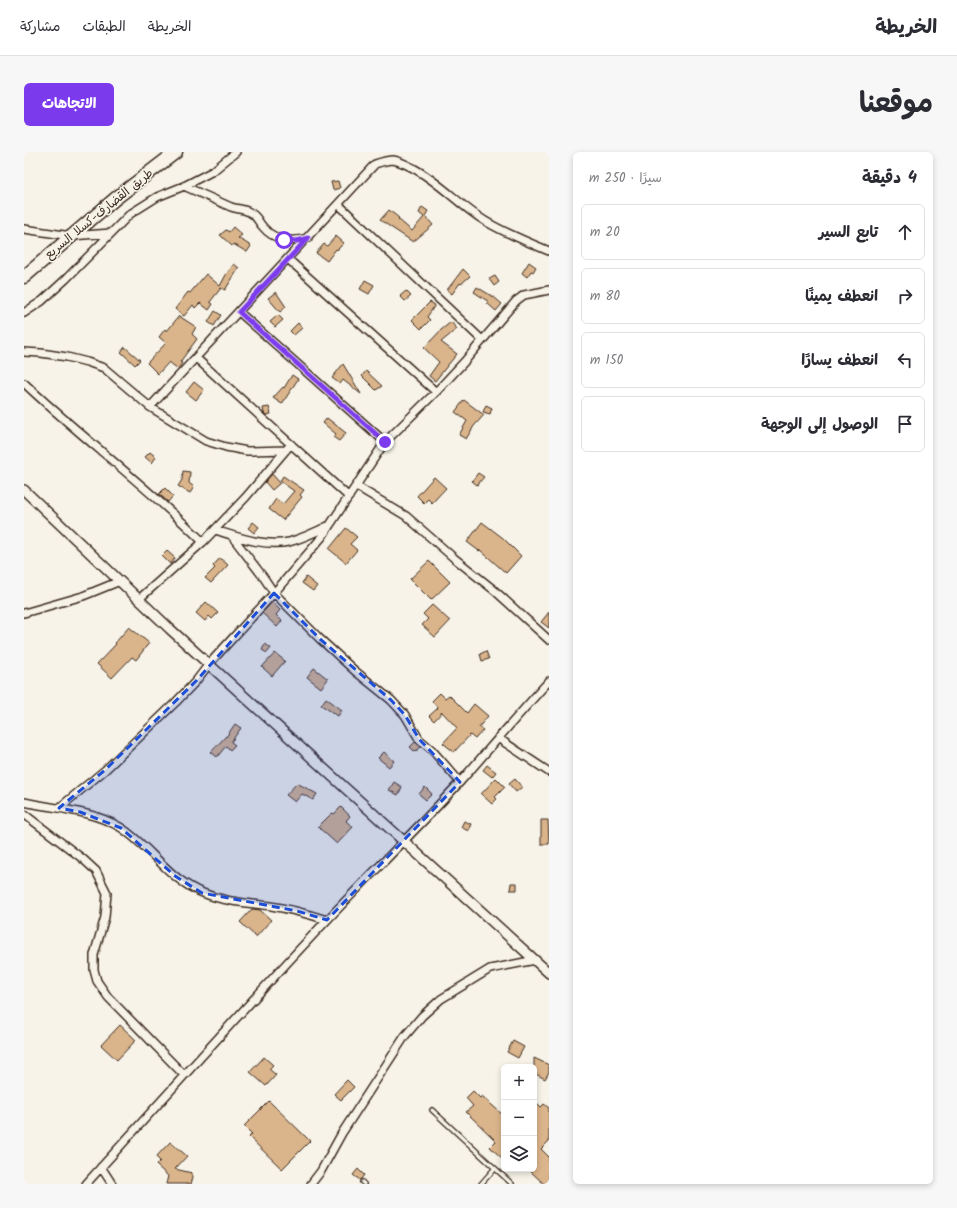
<!DOCTYPE html>
<html lang="ar">
<head>
<meta charset="utf-8">
<style>
	:root { --surface:#fff; --page:#f7f7f7; --text:#2b2b33; --muted:#7c7c81; --line:#e1e1e2; --accent:#7c3aed }
	body { margin:0; font-family:Kalam,"Playpen Sans Arabic",sans-serif; background:var(--page); color:var(--text); direction:rtl }
	.controls { position:absolute; right:12px; bottom:12px; display:grid; overflow:hidden; border-radius:6px; box-shadow:0 2px 6px #0003 }
	.controls button { width:36px; height:36px; display:grid; place-items:center; padding:0; border:0; border-bottom:1px solid var(--line); background:var(--surface); color:var(--text); font:20px sans-serif }
	.stop { position:absolute; width:12px; height:12px; margin:-9px; border:3px solid #7c3aed; border-radius:50%; background:#fff }
	.stop.end { background:#7c3aed; border-color:#fff; box-shadow:0 1px 4px #0008 }
	.list { margin:0; padding:0; list-style:none }
	h2 { display:flex; justify-content:space-between; align-items:center; height:52px; margin:0; padding:0 16px; font-size:17px }
	h2 small { font-size:13px; font-weight:400; color:var(--muted) }
	.list li { display:grid; grid-template-columns:26px 1fr auto; gap:12px; align-items:center; box-sizing:border-box; height:56px; margin:0 8px 8px; padding:0 8px; border:1px solid var(--line); border-radius:6px }
	.list b { display:block; font-size:15px; white-space:nowrap }
	.list em { font-size:13px; font-style:normal; color:var(--muted) }
	.icon { flex:none; width:22px; height:22px; fill:none; stroke:currentColor; stroke-width:2; stroke-linecap:round; stroke-linejoin:round }
	.map { position:relative; flex:none; width:525px; height:1032px; overflow:hidden; direction:ltr; border-radius:6px }
	header { display:flex; align-items:center; gap:24px; box-sizing:border-box; height:56px; padding:0 20px; background:var(--surface); border-bottom:1px solid var(--line) }
	header strong { font-size:19px }
	nav { display:flex; gap:22px; margin-inline-start:auto; font-size:14px }
	.intro { display:flex; align-items:center; justify-content:space-between; box-sizing:border-box; height:96px; padding:0 24px }
	h1 { margin:0; font-size:28px }
	.button { padding:10px 18px; border-radius:6px; background:var(--accent); color:#fff; font-size:14px; font-weight:700 }
	main { display:flex; gap:24px; padding:0 24px }
	aside { flex:1; background:var(--surface); border-radius:6px; box-shadow:0 2px 6px #0003 }
	.map>svg:first-child { display:block }
	.building { fill:#dab48b; stroke:#3b2a1e }
	.lines { fill:none; stroke-linecap:round; stroke-linejoin:round }
	.service-casing { stroke:#3b2a1e; stroke-width:6 }
	.minor-casing { stroke:#3b2a1e; stroke-width:10 }
	.tertiary-casing { stroke:#3b2a1e; stroke-width:12 }
	.trunk-casing { stroke:#3b2a1e; stroke-width:15 }
	.service { stroke:#f7f3e8; stroke-width:3.5 }
	.minor { stroke:#f7f3e8; stroke-width:7 }
	.tertiary { stroke:#f7f3e8; stroke-width:9 }
	.trunk { stroke:#f7f3e8; stroke-width:12 }
	.route { stroke:#7c3aed; stroke-width:5 }
	.marked { fill:#1d4ed8; fill-opacity:0.2; stroke:#1d4ed8; stroke-width:3; stroke-dasharray:8 5; stroke-linejoin:round }
	.labels { text-anchor:middle; dominant-baseline:central; stroke-width:3; stroke-linejoin:round; paint-order:stroke }
	.street-label { font-size:12px; fill:#3b2a1e; stroke:#f7f3e8 }
</style>
</head>
<body>
<header>
<strong>الخريطة</strong>
<nav><a>الخريطة</a><a>الطبقات</a><a>مشاركة</a></nav>
</header>
<div class="intro"><h1>موقعنا</h1><a class="button">الاتجاهات</a></div>
<main>
<aside>
<h2>4 دقيقة<small>سيرًا · 250 m</small></h2>
<ul class="list">
<li><svg class="icon" aria-label="ahead" viewBox="0 0 24 24"><path d="M12 20V5M6 11l6-6 6 6"/></svg><div><b>تابع السير</b></div><em>20 m</em></li>
<li><svg class="icon" aria-label="right" viewBox="0 0 24 24"><path d="M7 20v-9h11M14 6l5 5-5 5"/></svg><div><b>انعطف يمينًا</b></div><em>80 m</em></li>
<li><svg class="icon" aria-label="left" viewBox="0 0 24 24"><path d="M17 20v-9H6M10 6l-5 5 5 5"/></svg><div><b>انعطف يسارًا</b></div><em>150 m</em></li>
<li><svg class="icon" aria-label="arrive" viewBox="0 0 24 24"><path d="M6 21V4h12l-3 4 3 4H6"/></svg><div><b>الوصول إلى الوجهة</b></div></li>
</ul>
</aside>
<div class="map">
<svg width="525" height="1032" viewBox="0 0 525 1032">
	<rect width="100%" height="100%" fill="#f7f3e8"/>
	<filter id="ink" filterUnits="userSpaceOnUse"><feTurbulence type="fractalNoise" baseFrequency=".025" numOctaves="2"/><feDisplacementMap in="SourceGraphic" scale="8" xChannelSelector="R" yChannelSelector="G"/><feConvolveMatrix kernelMatrix="1 2 1 2 8 2 1 2 1" color-interpolation-filters="sRGB"/></filter>
	<g filter="url(#ink)">
		<path class="building" d="M 314,29 L 316,36 L 309,38 L 307,30 Z
			M 398,55 L 404,59 L 401,64 L 409,73 L 389,90 L 356,68 L 365,58 L 375,66 L 374,67 L 388,79 L 400,65 L 395,61 Z
			M 209,75 L 218,83 L 214,86 L 227,94 L 223,100 L 209,92 L 208,94 L 196,83 L 202,78 L 205,80 Z
			M 312,84 L 320,91 L 313,98 L 312,97 L 303,109 L 292,101 L 300,92 L 303,94 Z
			M 505,110 L 512,115 L 509,120 L 507,119 L 503,125 L 498,121 Z
			M 210,112 L 215,116 L 201,138 L 197,136 L 186,150 L 189,152 L 185,158 L 176,151 L 171,156 L 169,153 L 160,164 L 151,157 L 164,140 L 166,141 L 182,122 L 196,134 L 203,121 Z
			M 439,117 L 446,124 L 437,132 L 436,131 L 428,142 L 423,138 Z
			M 471,124 L 475,130 L 470,134 L 465,127 Z
			M 341,128 L 350,133 L 345,142 L 336,137 Z
			M 453,135 L 471,146 L 478,152 L 472,159 L 463,151 L 465,150 L 450,140 Z
			M 382,139 L 387,144 L 381,149 L 376,144 Z
			M 252,140 L 262,155 L 256,160 L 244,146 Z
			M 406,150 L 411,153 L 403,165 L 406,168 L 397,177 L 388,168 Z
			M 191,159 L 197,163 L 190,174 L 184,170 Z
			M 254,163 L 259,168 L 251,175 L 246,170 Z
			M 155,164 L 172,175 L 168,182 L 173,187 L 156,210 L 158,211 L 154,217 L 145,210 L 134,222 L 123,211 L 142,191 L 135,185 L 141,177 L 143,179 Z
			M 427,170 L 433,177 L 417,190 L 433,202 L 428,208 L 411,229 L 405,224 L 415,210 L 400,196 L 417,178 Z
			M 274,171 L 278,176 L 270,183 L 266,179 Z
			M 101,195 L 116,208 L 111,213 L 97,200 Z
			M 319,212 L 337,242 L 319,228 L 316,232 L 308,226 Z
			M 342,219 L 358,234 L 352,238 L 338,224 Z
			M 268,223 L 274,227 L 258,252 L 249,246 L 259,235 L 260,236 Z
			M 170,230 L 180,238 L 172,248 L 162,240 Z
			M 440,248 L 460,263 L 450,274 L 442,287 L 435,283 L 443,269 L 431,260 Z
			M 462,253 L 468,256 L 466,262 L 459,260 Z
			M 245,255 L 247,262 L 242,263 L 240,261 L 239,256 Z
			M 303,266 L 322,281 L 315,289 L 309,285 L 312,282 L 299,271 Z
			M 126,300 L 132,305 L 128,311 L 121,305 Z
			M 159,319 L 166,320 L 165,331 L 170,335 L 166,341 L 154,334 L 158,328 Z
			M 454,321 L 460,325 L 453,333 L 448,329 Z
			M 248,322 L 256,331 L 248,338 L 241,330 Z
			M 259,324 L 280,338 L 276,343 L 278,345 L 259,368 L 245,357 L 252,347 L 259,352 L 270,339 L 256,329 Z
			M 410,325 L 422,336 L 408,351 L 404,347 L 400,351 L 393,344 Z
			M 141,336 L 149,344 L 144,350 L 135,342 Z
			M 229,370 L 235,375 L 230,381 L 224,376 Z
			M 458,370 L 479,386 L 497,404 L 482,421 L 456,398 L 455,399 L 443,390 Z
			M 322,376 L 333,385 L 326,392 L 333,398 L 322,411 L 305,397 Z
			M 143,399 L 151,406 L 146,412 L 138,404 Z
			M 196,406 L 204,413 L 187,431 L 181,426 L 191,416 L 189,414 Z
			M 405,409 L 426,430 L 407,448 L 386,427 Z
			M 282,425 L 293,434 L 289,439 L 278,431 Z
			M 182,450 L 194,461 L 188,467 L 185,464 L 181,469 L 172,461 Z
			M 248,450 L 256,458 L 252,463 L 258,469 L 253,475 L 238,461 Z
			M 408,453 L 426,469 L 411,485 L 398,473 L 404,467 L 399,462 Z
			M 525,460 L 525,476 L 517,470 Z
			M 105,475 L 125,491 L 112,508 L 108,505 L 88,526 L 73,512 L 92,492 L 91,491 Z
			M 241,492 L 247,496 L 243,501 L 238,498 Z
			M 462,499 L 465,507 L 458,509 L 456,502 Z
			M 251,501 L 261,509 L 248,524 L 238,515 Z
			M 290,516 L 304,527 L 297,536 L 283,525 Z
			M 416,541 L 421,546 L 425,543 L 443,561 L 450,552 L 464,564 L 455,575 L 459,578 L 451,587 L 446,583 L 430,600 L 419,591 L 433,576 L 418,560 L 410,569 L 405,564 L 414,556 L 408,549 Z
			M 302,546 L 318,558 L 314,564 L 297,553 Z
			M 211,572 L 217,576 L 207,590 L 211,593 L 206,598 L 202,594 L 193,605 L 187,600 L 202,584 L 202,585 Z
			M 391,590 L 397,595 L 391,600 L 386,595 Z
			M 360,600 L 370,609 L 365,615 L 354,606 Z
			M 463,613 L 472,620 L 468,625 L 459,618 Z
			M 472,626 L 481,635 L 471,645 L 473,647 L 468,652 L 457,642 Z
			M 491,627 L 498,635 L 492,640 L 485,632 Z
			M 370,630 L 378,635 L 374,643 L 365,638 Z
			M 273,631 L 293,642 L 289,648 L 278,642 L 271,650 L 262,643 Z
			M 401,635 L 408,642 L 402,648 L 395,642 Z
			M 317,655 L 326,664 L 322,669 L 329,675 L 313,692 L 294,675 L 308,661 L 310,662 Z
			M 517,668 L 524,668 L 525,692 L 517,692 Z
			M 440,669 L 447,672 L 444,679 L 437,675 Z
			M 487,731 L 493,731 L 493,738 L 486,738 Z
			M 228,757 L 236,758 L 247,768 L 232,785 L 216,770 Z
			M 96,873 L 112,888 L 93,908 L 77,893 Z
			M 489,889 L 500,895 L 494,906 L 483,900 Z
			M 240,905 L 249,913 L 245,917 L 252,923 L 242,934 L 226,920 Z
			M 510,906 L 525,913 L 525,920 L 521,927 L 510,921 Z
			M 323,928 L 330,935 L 317,948 L 310,942 Z
			M 449,939 L 456,946 L 458,944 L 480,964 L 480,1008 L 466,995 L 472,989 L 442,960 L 449,954 L 442,946 Z
			M 510,948 L 517,955 L 520,952 L 525,956 L 525,989 L 517,997 L 525,1005 L 525,1032 L 520,1032 L 504,1017 L 510,1017 Z
			M 245,949 L 286,989 L 258,1017 L 225,985 L 228,982 L 220,974 Z
			M 146,990 L 163,1004 L 151,1017 L 168,1021 L 169,1025 L 167,1032 L 142,1032 L 144,1024 L 132,1013 L 136,1009 L 132,1005 Z
			M 334,1017 L 340,1023 L 336,1028 L 329,1023 Z"/>
		<g class="lines">
			<g class="service-casing">
				<path id="service" d="M 408,958 L 488,1032
					M 338,1030 L 340,1032
					M 457,1032 L 471,1016"/>
			</g>
			<g class="minor-casing">
				<path id="minor" d="M 160,34 C 176,41 191,48 207,55 C 213,57 220,57 225,60 C 234,64 233,69 239,75 C 250,89 268,90 284,86
					M 314,52 L 458,188
					M 0,77 L 47,84 L 87,81
					M 264,107 L 412,240
					M 215,160 L 361,290
					M 0,161 L 18,149 L 42,127 L 106,62 L 133,45 L 160,34 L 189,19 L 212,0
					M 0,200 L 17,201 L 43,205 L 63,210 L 80,216 L 126,255 L 182,289 L 202,295 L 223,299 L 262,298
					M 172,206 L 325,345
					M 0,231 C 58,286 123,334 179,390
					M 126,255 L 351,12 C 357,10 363,8 369,8 C 376,9 383,13 389,16 C 417,31 435,53 461,69 C 481,81 503,90 525,99
					M 332,334 L 382,364 L 430,406 L 470,438 L 525,488
					M 191,378 C 214,385 240,395 265,390 C 279,386 292,380 306,373
					M 207,383 L 240,426 L 250,441 L 296,487 L 331,519 L 367,548 L 381,563 L 395,587 L 408,598 L 436,630
					M 115,447 L 179,390 L 222,345 L 267,292
					M 0,461 L 59,444 L 96,429
					M 474,586 L 525,620
					M 0,650 C 32,657 67,658 96,675 C 126,694 145,728 179,741 C 201,750 224,751 247,754 C 267,757 284,762 303,768
					M 35,656 L 81,618 L 152,550 L 172,529 L 185,512 L 250,441 L 298,385 L 361,290 L 412,240 L 440,210 L 492,149 L 500,143 L 525,138
					M 0,662 L 59,707 L 72,719 L 83,741 L 81,765 L 70,803 L 70,818 L 73,829 L 84,845 L 160,923
					M 77,1015 L 88,1032
					M 62,1032 C 142,944 221,855 303,768 C 347,722 393,677 436,630 C 466,596 495,562 525,529
					M 287,1032 L 297,1019 L 318,981 L 381,884 L 398,864 L 417,847 L 466,817 L 511,808"/>
			</g>
			<g class="tertiary-casing">
				<path id="tertiary" d="M 0,338 L 146,477 L 525,821"/>
			</g>
			<g class="trunk-casing">
				<path id="trunk" d="M 0,125 L 92,46 L 152,0"/>
			</g>
			<use href="#service" class="service"/>
			<use href="#minor" class="minor"/>
			<use href="#tertiary" class="tertiary"/>
			<use href="#trunk" class="trunk"/>
		</g>
	</g>
	<g class="lines" filter="url(#ink)">
		<path class="route" d="M 260,88 L 273,89 L 284,86 L 215,160 L 361,290"/>
	</g>
	<path class="marked" d="M 250,441 L 296,487 L 367,548 L 381,563 L 395,587 L 436,630 L 303,768 L 273,759 L 178,741 L 151,724 L 97,676 L 56,660 L 35,656 L 81,618 L 172,529 Z"/>
	<g class="labels">
		<g class="street-label">
			<text transform="translate(75 62) rotate(-39)">طريق القضارف-كسلا السريع</text>
		</g>
	</g>
</svg>
<div class="controls">
<button>+</button>
<button>−</button>
<button><svg class="icon" aria-label="layers" viewBox="0 0 24 24"><path d="M12 4l9 5-9 5-9-5zM3 14l9 5 9-5"/></svg></button>
</div>
<div class="stop" style="left:260px;top:88px"></div>
<div class="stop end" style="left:361px;top:290px"></div>
</div>
</main>
</body>
</html>
